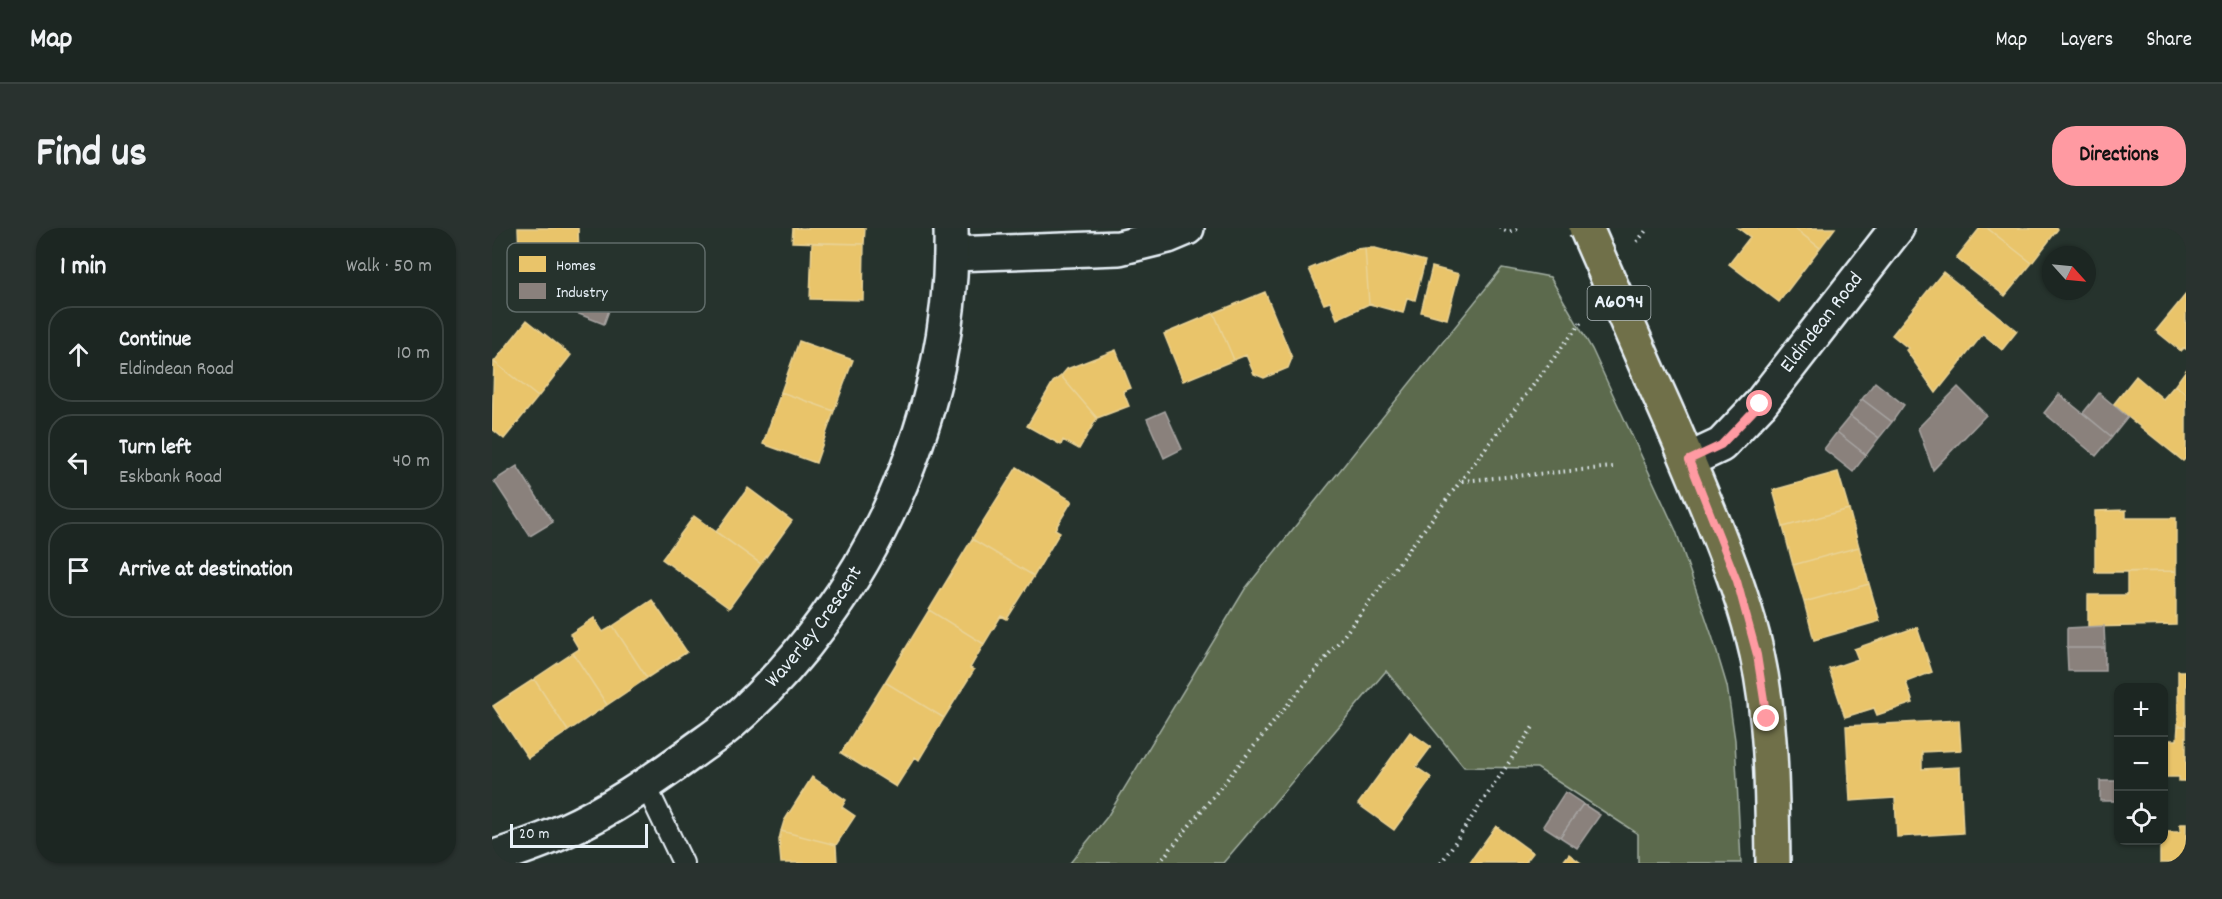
<!DOCTYPE html>
<html lang="en">
<head>
<meta charset="utf-8">
<style>
	:root { --surface:#1c2622; --page:#29322f; --text:#f1f3f6; --muted:#a0a5a5; --line:#3a4340; --accent:#ff9aa2 }
	body { margin:0; font-family:Dekko,sans-serif; background:var(--page); color:var(--text) }
	.controls { position:absolute; right:18px; bottom:18px; display:grid; overflow:hidden; border-radius:12px; box-shadow:0 2px 4px #0004 }
	.controls button { width:54px; height:54px; display:grid; place-items:center; padding:0; border:0; border-bottom:2px solid var(--line); background:var(--surface); color:var(--text); font:30px sans-serif }
	.compass { position:absolute; left:1550px; top:18px; width:54px; height:54px; border-radius:50%; background:var(--surface); box-shadow:0 2px 4px #0004; rotate:117deg }
	.scale { position:absolute; left:18px; bottom:15px; width:138px; box-sizing:border-box; padding-left:6px; border:3px solid #e8f1f8; border-top:0; font-size:16px; line-height:21px; white-space:nowrap; color:#e8f1f8; -webkit-text-stroke:4px #26332d; paint-order:stroke }
	.stop { position:absolute; width:18px; height:18px; margin:-14px; border:4px solid #ff9aa2; border-radius:50%; background:#fff }
	.stop.end { background:#ff9aa2; border-color:#fff; box-shadow:0 2px 6px #0008 }
	.list { margin:0; padding:0; list-style:none }
	h2 { display:flex; justify-content:space-between; align-items:center; height:78px; margin:0; padding:0 24px; font-size:26px }
	h2 small { font-size:20px; font-weight:400; color:var(--muted) }
	.list li { display:grid; grid-template-columns:39px 1fr auto; gap:18px; align-items:center; box-sizing:border-box; height:96px; margin:0 12px 12px; padding:0 12px; border:2px solid var(--line); border-radius:24px }
	.list b { display:block; font-size:22px; white-space:nowrap }
	.list p { margin:0; font-size:20px; white-space:nowrap; color:var(--muted) }
	.list em { font-size:20px; font-style:normal; color:var(--muted) }
	.icon { flex:none; width:33px; height:33px; fill:none; stroke:currentColor; stroke-width:2; stroke-linecap:round; stroke-linejoin:round }
	.map { position:relative; flex:none; width:1694px; height:635px; overflow:hidden; border-radius:24px }
	header { display:flex; align-items:center; gap:36px; box-sizing:border-box; height:84px; padding:0 30px; background:var(--surface); border-bottom:2px solid var(--line) }
	header strong { font-size:28px }
	nav { display:flex; gap:33px; margin-inline-start:auto; font-size:21px }
	.intro { display:flex; align-items:center; justify-content:space-between; box-sizing:border-box; height:144px; padding:0 36px }
	h1 { margin:0; font-size:42px }
	.button { padding:15px 27px; border-radius:24px; background:var(--accent); color:#111; font-size:21px; font-weight:700 }
	main { display:flex; gap:36px; padding:0 36px }
	aside { flex:1; background:var(--surface); border-radius:24px; box-shadow:0 2px 4px #0004 }
	.map>svg:first-child { display:block }
	.green { fill:#5c6b4d; stroke:#a2aea2; stroke-width:1.5 }
	.homes { fill:#e9c46a; stroke:#e9d295; stroke-width:1.5 }
	.industry { fill:#8a817c; stroke:#a6a3a1; stroke-width:1.5 }
	.lines { fill:none; stroke-linecap:round; stroke-linejoin:round }
	.service-casing { stroke:#e8f1f8; stroke-width:24 }
	.minor-casing { stroke:#e8f1f8; stroke-width:38 }
	.primary-casing { stroke:#e8f1f8; stroke-width:38 }
	.path { stroke:#e8f1f8; stroke-width:4; stroke-dasharray:1.5 4.5; stroke-linecap:butt }
	.service { stroke:#26332d; stroke-width:20 }
	.minor { stroke:#26332d; stroke-width:33 }
	.primary { stroke:#70704a; stroke-width:33 }
	.primary-bridge-casing { stroke:#e8f1f8; stroke-width:38; stroke-linecap:butt }
	.primary-bridge { stroke:#70704a; stroke-width:33 }
	.route { stroke:#ff9aa2; stroke-width:8 }
	.labels { text-anchor:middle; dominant-baseline:central; stroke-width:6; stroke-linejoin:round; paint-order:stroke }
	.shield { fill:#26332d; stroke:#aeb8bb; stroke-width:1.5 }
	.shield-label { font-size:20px; font-weight:bold; fill:#e8f1f8 }
	.street-label { font-size:21px; fill:#e8f1f8; stroke:#26332d }
	.key { fill:#26332d; stroke:#606c6a; stroke-width:1.5 }
	.key-label { font-size:16px; fill:#e8f1f8 }
</style>
</head>
<body>
<header>
<strong>Map</strong>
<nav><a>Map</a><a>Layers</a><a>Share</a></nav>
</header>
<div class="intro"><h1>Find us</h1><a class="button">Directions</a></div>
<main>
<aside>
<h2>1 min<small>Walk · 50 m</small></h2>
<ul class="list">
<li><svg class="icon" aria-label="ahead" viewBox="0 0 24 24"><path d="M12 20V5M6 11l6-6 6 6"/></svg><div><b>Continue</b><p>Eldindean Road</p></div><em>10 m</em></li>
<li><svg class="icon" aria-label="left" viewBox="0 0 24 24"><path d="M17 20v-9H6M10 6l-5 5 5 5"/></svg><div><b>Turn left</b><p>Eskbank Road</p></div><em>40 m</em></li>
<li><svg class="icon" aria-label="arrive" viewBox="0 0 24 24"><path d="M6 21V4h12l-3 4 3 4H6"/></svg><div><b>Arrive at destination</b></div></li>
</ul>
</aside>
<div class="map">
<svg width="1694" height="635" viewBox="0 0 1694 635">
	<rect width="100%" height="100%" fill="#26332d"/>
	<filter id="ink" filterUnits="userSpaceOnUse"><feTurbulence type="fractalNoise" baseFrequency=".0167" numOctaves="2"/><feDisplacementMap in="SourceGraphic" scale="12" xChannelSelector="R" yChannelSelector="G"/><feConvolveMatrix kernelMatrix="1 2 1 2 8 2 1 2 1" color-interpolation-filters="sRGB"/></filter>
	<g filter="url(#ink)">
		<path class="green" d="M 1010,40 L 1058,49 L 1100,121 L 1184,303 L 1220,408 L 1235,458 L 1243,512 L 1249,635 L 1146,635 L 1146,606 L 1045,540 L 972,539 L 894,443 L 731,635 L 578,635 L 615,589 L 753,361 Z"/>
		<path class="homes" d="M 26,0 L 86,0 L 87,29 L 80,30 L 81,46 L 28,48 Z
			M 301,0 L 373,0 L 372,16 L 300,14 Z
			M 1246,0 L 1302,0 L 1328,20 L 1287,74 L 1237,36 L 1258,9 Z
			M 1302,0 L 1343,0 L 1328,20 Z
			M 1488,0 L 1495,0 L 1540,35 L 1513,68 L 1464,30 Z
			M 1495,0 L 1564,0 L 1566,1 L 1540,35 Z
			M 320,15 L 372,16 L 371,72 L 318,71 Z
			M 873,20 L 883,20 L 933,33 L 923,72 L 915,70 L 911,85 L 877,76 Z
			M 873,20 L 877,76 L 845,91 L 838,74 L 832,76 L 817,41 L 864,21 Z
			M 940,39 L 967,46 L 955,91 L 929,84 Z
			M 1451,44 L 1525,103 L 1510,122 L 1491,106 L 1444,165 L 1414,122 L 1416,120 L 1400,107 Z
			M 773,64 L 800,130 L 796,140 L 772,150 L 762,146 L 754,127 L 742,132 L 722,85 Z
			M 1694,66 L 1694,121 L 1692,120 L 1689,123 L 1664,103 Z
			M 722,85 L 742,132 L 691,153 L 672,106 Z
			M 35,92 L 79,127 L 46,169 L 2,134 Z
			M 307,113 L 361,132 L 342,183 L 289,164 Z
			M 624,122 L 639,160 L 631,163 L 637,178 L 605,190 L 569,148 L 575,141 Z
			M 2,134 L 46,169 L 12,211 L 0,201 Z
			M 1694,142 L 1694,166 L 1683,157 Z
			M 569,148 L 605,190 L 587,221 L 571,212 L 569,217 L 535,198 L 561,154 Z
			M 1644,148 L 1671,171 L 1683,157 L 1694,166 L 1694,230 L 1691,233 L 1621,177 Z
			M 289,164 L 342,183 L 324,235 L 271,216 Z
			M 525,239 L 580,273 L 563,301 L 568,304 L 542,348 L 480,311 Z
			M 1346,244 L 1357,281 L 1291,299 L 1281,262 Z
			M 256,260 L 300,293 L 269,336 L 224,304 Z
			M 1357,281 L 1367,319 L 1301,337 L 1291,299 Z
			M 1634,282 L 1634,290 L 1684,290 L 1684,343 L 1603,344 L 1603,283 Z
			M 202,288 L 269,336 L 237,380 L 170,331 Z
			M 480,311 L 542,348 L 515,391 L 509,388 L 492,416 L 437,382 Z
			M 1367,319 L 1377,356 L 1312,374 L 1301,337 Z
			M 1684,343 L 1684,397 L 1596,399 L 1596,367 L 1635,367 L 1635,344 Z
			M 1377,356 L 1388,393 L 1322,412 L 1312,374 Z
			M 160,372 L 195,424 L 155,450 L 121,398 Z
			M 437,382 L 492,416 L 478,440 L 482,442 L 452,490 L 393,454 Z
			M 102,390 L 111,404 L 121,398 L 155,450 L 115,477 L 81,425 L 87,421 L 78,406 Z
			M 1425,399 L 1440,444 L 1414,454 L 1421,475 L 1385,487 L 1382,480 L 1353,489 L 1337,441 L 1366,431 L 1362,421 Z
			M 81,425 L 115,477 L 76,503 L 42,451 Z
			M 1686,443 L 1694,443 L 1694,498 L 1686,498 Z
			M 42,451 L 76,503 L 36,530 L 1,478 Z
			M 393,454 L 452,490 L 427,532 L 423,529 L 404,559 L 349,525 Z
			M 1467,492 L 1469,522 L 1430,524 L 1430,541 L 1468,539 L 1471,605 L 1405,609 L 1403,570 L 1358,573 L 1354,498 Z
			M 1686,498 L 1694,498 L 1694,553 L 1687,553 L 1687,549 L 1672,549 L 1672,512 L 1685,512 Z
			M 918,504 L 939,519 L 924,539 L 940,550 L 902,602 L 866,576 Z
			M 320,549 L 354,572 L 350,579 L 363,588 L 344,617 L 289,603 L 292,593 Z
			M 1688,596 L 1694,596 L 1694,632 L 1688,632 L 1688,635 L 1668,635 L 1668,612 L 1672,612 L 1672,604 L 1688,604 Z
			M 1004,598 L 1041,625 L 1033,635 L 977,635 Z
			M 289,603 L 344,617 L 345,635 L 289,635 L 287,612 Z
			M 1077,626 L 1089,635 L 1070,635 Z"/>
		<path class="industry" d="M 82,56 L 100,61 L 119,77 L 112,96 L 72,80 Z
			M 1383,154 L 1412,177 L 1400,194 L 1370,171 Z
			M 1466,159 L 1494,187 L 1441,242 L 1426,200 Z
			M 1607,165 L 1636,189 L 1620,209 L 1591,185 Z
			M 1567,166 L 1620,209 L 1604,228 L 1552,185 Z
			M 1370,171 L 1400,194 L 1387,210 L 1358,188 Z
			M 673,183 L 690,221 L 672,230 L 655,191 Z
			M 1358,188 L 1387,210 L 1374,227 L 1345,204 Z
			M 1345,204 L 1374,227 L 1361,244 L 1332,221 Z
			M 25,238 L 61,294 L 38,308 L 2,253 Z
			M 1612,398 L 1613,420 L 1575,420 L 1575,400 Z
			M 1575,420 L 1613,420 L 1613,443 L 1576,443 Z
			M 1608,553 L 1626,553 L 1626,573 L 1608,573 Z
			M 1073,564 L 1091,576 L 1068,609 L 1051,598 Z
			M 1091,576 L 1108,587 L 1085,620 L 1068,609 Z"/>
		<g class="lines">
			<g class="service-casing">
				<path id="service" d="M 154,558 L 191,635"/>
			</g>
			<g class="minor-casing">
				<g id="minor">
					<path d="M 460,26 L 627,20 L 676,8 L 695,0"/>
					<path id="s1" d="M 1197,232 L 1229,217 L 1268,176 L 1405,0"/>
					<path id="s2" d="M 0,630 C 24,622 49,614 72,603 C 117,583 159,554 199,525 C 212,515 227,506 239,495 C 377,374 463,184 459,0"/>
				</g>
			</g>
			<g class="primary-casing">
				<path id="primary" d="M 1159,149 C 1182,198 1202,247 1222,296 C 1239,339 1255,381 1265,426 C 1280,494 1280,566 1281,635"/>
			</g>
			<path class="path" d="M 1007,0 L 1016,4 L 1029,0
				M 1145,14 L 1156,0
				M 970,253 L 1121,239
				M 667,635 L 850,410 L 1089,94
				M 949,635 L 1043,496"/>
			<use href="#service" class="service"/>
			<use href="#minor" class="minor"/>
			<use href="#primary" class="primary"/>
			<g class="primary-bridge-casing">
				<path id="primary-bridge" d="M 1094,0 L 1159,149"/>
			</g>
			<use href="#primary-bridge" class="primary-bridge"/>
		</g>
	</g>
	<g class="lines" filter="url(#ink)">
		<path class="route" d="M 1268,176 L 1229,217 L 1197,232 L 1245,353 L 1265,427 L 1275,491"/>
	</g>
	<g class="labels">
		<rect class="shield" x="1095.5" y="58" width="63" height="34" rx="4.5"/>
		<g class="shield-label">
			<text x="1127" y="75">A6094</text>
		</g>
		<g class="street-label">
			<text stroke="none"><textPath href="#s1" startOffset="194">Eldindean Road</textPath></text>
			<text stroke="none"><textPath href="#s2" startOffset="404">Waverley Crescent</textPath></text>
		</g>
	</g>
	<rect x="15" y="15" width="198" height="69" rx="9" class="key"/>
	<rect x="27" y="28" width="27" height="16" fill="#e9c46a"/>
	<rect x="27" y="55" width="27" height="16" fill="#8a817c"/>
	<g class="key-label">
		<text x="64" y="42">Homes</text>
		<text x="64" y="69">Industry</text>
	</g>
</svg>
<div class="controls">
<button>+</button>
<button>−</button>
<button><svg class="icon" aria-label="locate" viewBox="0 0 24 24"><circle cx="12" cy="12" r="6"/><path d="M12 2v4M12 18v4M2 12h4M18 12h4"/></svg></button>
</div>
<svg class="compass" viewBox="-18 -18 36 36"><path d="M0-13l5 13h-10z" fill="#e53935"/><path d="M0 13l5-13h-10z" fill="#a0a5a5"/></svg>
<div class="scale">20 m</div>
<div class="stop" style="left:1268px;top:176px"></div>
<div class="stop end" style="left:1275px;top:491px"></div>
</div>
</main>
</body>
</html>
